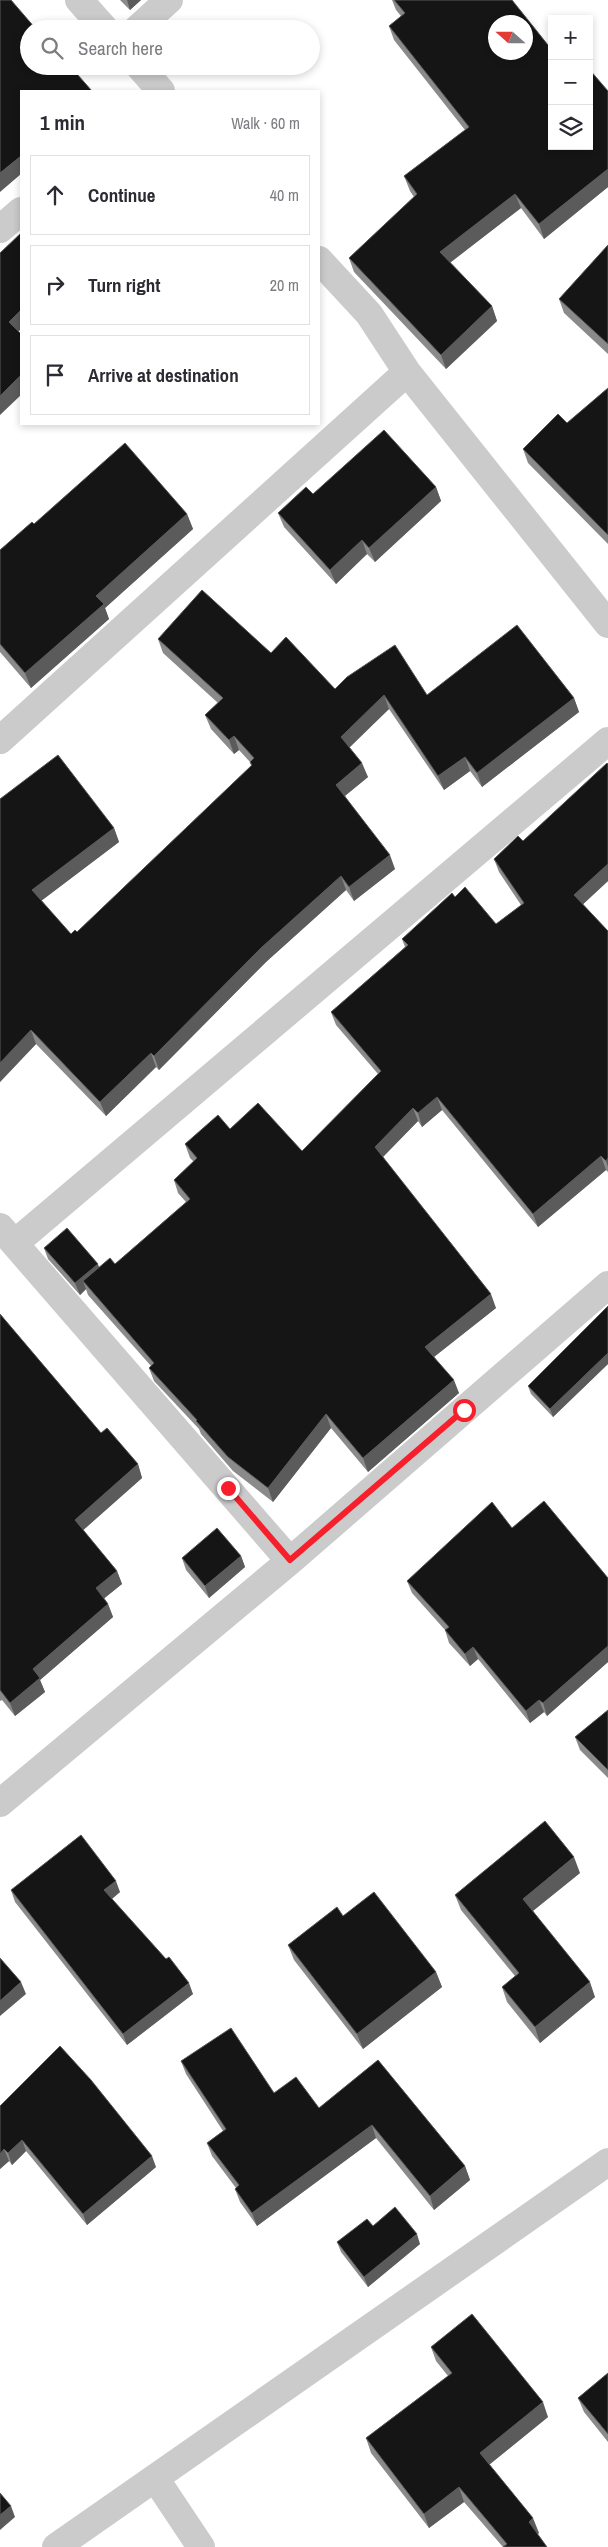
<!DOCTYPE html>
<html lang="en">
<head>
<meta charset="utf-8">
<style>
	:root { --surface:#fff; --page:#f7f7f7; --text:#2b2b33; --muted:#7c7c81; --line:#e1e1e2 }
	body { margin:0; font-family:"Archivo Narrow",sans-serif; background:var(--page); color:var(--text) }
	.controls { position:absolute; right:15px; top:15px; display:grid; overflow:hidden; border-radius:0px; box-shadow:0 2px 8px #0003 }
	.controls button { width:45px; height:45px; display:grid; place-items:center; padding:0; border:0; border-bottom:1px solid var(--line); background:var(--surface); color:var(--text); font:25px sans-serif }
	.compass { position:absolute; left:488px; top:15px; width:45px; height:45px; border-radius:50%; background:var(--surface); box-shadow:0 2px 8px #0003; rotate:291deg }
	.stop { position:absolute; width:15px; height:15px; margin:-11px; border:4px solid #f61f2b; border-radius:50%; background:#fff }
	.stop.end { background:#f61f2b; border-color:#fff; box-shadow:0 1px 5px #0008 }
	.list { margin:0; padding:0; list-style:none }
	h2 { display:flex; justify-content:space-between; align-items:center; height:65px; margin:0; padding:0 20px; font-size:21px }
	h2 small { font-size:16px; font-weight:400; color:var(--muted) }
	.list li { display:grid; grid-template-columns:32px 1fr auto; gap:15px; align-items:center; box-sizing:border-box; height:80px; margin:0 10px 10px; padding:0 10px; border:1px solid var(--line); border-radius:0px }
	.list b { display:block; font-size:19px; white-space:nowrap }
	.list em { font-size:16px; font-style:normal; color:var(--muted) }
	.icon { flex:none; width:28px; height:28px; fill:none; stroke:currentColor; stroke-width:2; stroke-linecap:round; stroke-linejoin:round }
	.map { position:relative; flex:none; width:608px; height:2547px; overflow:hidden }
	.search { position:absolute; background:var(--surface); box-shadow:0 2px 8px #0003; left:20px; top:20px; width:300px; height:55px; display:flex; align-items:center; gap:12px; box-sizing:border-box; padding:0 18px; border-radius:28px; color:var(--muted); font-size:19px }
	.panel { position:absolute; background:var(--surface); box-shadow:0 2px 8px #0003; left:20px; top:90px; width:300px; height:335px; border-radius:0px }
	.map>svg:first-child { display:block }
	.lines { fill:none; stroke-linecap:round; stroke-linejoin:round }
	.minor { stroke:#cbcbcb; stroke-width:28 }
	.wall { fill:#8a8a8a }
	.shaded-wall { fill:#5b5b5b }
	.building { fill:#151515; stroke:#5b5b5b; fill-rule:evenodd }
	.route { stroke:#f61f2b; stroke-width:6 }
</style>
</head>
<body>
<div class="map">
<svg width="608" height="2547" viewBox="0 0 608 2547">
	<rect width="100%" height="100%" fill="#fff"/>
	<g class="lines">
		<path class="minor" d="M 79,0 L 105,29
			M 137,29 L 169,0
			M 139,66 L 161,91
			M 0,229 L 21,211
			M 319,260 L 369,314 L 407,372 L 608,624
			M 0,740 L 407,372
			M 0,1227 L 290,1561
			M 15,1243 L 608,741
			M 0,1803 L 290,1561 L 608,1285
			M 155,2478 L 201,2547
			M 56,2547 L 608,2162"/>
	</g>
	<path class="wall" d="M 120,0 L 141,0 L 130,10 Z
		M 392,0 L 512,0 L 552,146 L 608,91 L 608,187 L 544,239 L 521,208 L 450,262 L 492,306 L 497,321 L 446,369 L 354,272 L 349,258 L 414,197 L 410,191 L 404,176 L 465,130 L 394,40 L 389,26 L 401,16 L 396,10 Z
		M 608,245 L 608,354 L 564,313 L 559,299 Z
		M 608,388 L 608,544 L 528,463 L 523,449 L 567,423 Z
		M 436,487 L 441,501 L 375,562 L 367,554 L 336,584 L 284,527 L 278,513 L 313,494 Z
		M 187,514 L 193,529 L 105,608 L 109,619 L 31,688 L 0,652 L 0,550 L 34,524 Z
		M 158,639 L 271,653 L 335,689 L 427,695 L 574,698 L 579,712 L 482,787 L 470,771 L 444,790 L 389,709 L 349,747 L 368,777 L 345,796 L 395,869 L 354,901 L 346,890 L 266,962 L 159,1070 L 156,1067 L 106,1116 L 36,1044 L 0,1082 L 0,799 L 114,828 L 119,842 L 41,901 L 71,934 L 77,932 L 251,766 L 250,762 L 239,750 L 234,754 L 211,729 L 205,715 L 218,703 L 163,653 Z
		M 608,764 L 608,881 L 583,904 L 608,931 L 608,1172 L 606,1170 L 538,1227 L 442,1110 L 422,1127 L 418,1121 L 383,1157 L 496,1308 L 434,1357 L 459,1393 L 368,1472 L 331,1428 L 273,1502 L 233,1471 L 201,1434 L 199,1429 L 154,1381 L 149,1368 L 151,1366 L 88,1295 L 86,1289 L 80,1295 L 48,1259 L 44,1248 L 99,1267 L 115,1264 L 186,1202 L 178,1193 L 174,1180 L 194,1162 L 190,1158 L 185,1144 L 230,1129 L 302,1151 L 378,1074 L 336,1025 L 331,1012 L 405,947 L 402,939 L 455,897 L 496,924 L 521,905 L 499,872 L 494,859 L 523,841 Z
		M 608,1306 L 608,1364 L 553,1417 L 531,1394 L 528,1386 Z
		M 0,1314 L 101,1433 L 138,1464 L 142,1478 L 83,1530 L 117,1571 L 122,1584 L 104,1598 L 108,1604 L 113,1617 L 40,1680 L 45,1692 L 15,1716 L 2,1700 L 0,1701 Z
		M 512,1528 L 608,1578 L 608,1662 L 547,1716 L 544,1712 L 530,1723 L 478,1659 L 470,1666 L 449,1643 L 445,1630 L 412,1593 L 407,1581 Z
		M 241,1556 L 245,1567 L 209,1598 L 186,1570 L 182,1558 Z
		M 608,1710 L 608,1778 L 580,1750 L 575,1737 Z
		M 580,1873 L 533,1911 L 595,1997 L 540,2043 L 507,2002 L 502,1987 L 515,1976 L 461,1910 L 455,1895 Z
		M 11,1890 L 120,1892 L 112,1899 L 193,1994 L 127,2045 L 15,1902 Z
		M 343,1916 L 436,1972 L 442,1987 L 363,2049 L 294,1960 L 288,1945 Z
		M 378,2060 L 465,2166 L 470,2180 L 434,2210 L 376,2138 L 257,2226 L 240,2202 L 235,2189 L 236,2188 L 212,2156 L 207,2143 L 223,2131 L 186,2074 L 181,2061 L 319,2108 Z
		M 0,2106 L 156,2167 L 87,2225 L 26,2151 L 12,2165 L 9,2161 L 0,2169 Z
		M 373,2226 L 420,2244 L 368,2287 L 341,2252 L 337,2242 Z
		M 431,2347 L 548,2417 L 489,2465 L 539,2533 L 537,2534 L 503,2547 L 464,2502 L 429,2528 L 371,2453 L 366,2438 L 448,2376 L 436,2361 Z
		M 608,2373 L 608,2442 L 584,2412 L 578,2398 Z"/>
	<path class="shaded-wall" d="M 127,0 L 141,0 L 130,10 Z
		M 21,156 L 21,174 L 0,192 L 0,173 Z
		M 608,169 L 608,187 L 544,239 L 539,224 Z
		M 515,194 L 521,208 L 446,266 L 440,252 Z
		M 492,306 L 497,321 L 446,369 L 441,355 Z
		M 21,310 L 21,329 L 14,336 L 9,322 Z
		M 21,375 L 21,395 L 0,415 L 0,396 Z
		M 436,487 L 441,501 L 375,562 L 369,548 Z
		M 187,514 L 193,529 L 105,608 L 109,619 L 31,688 L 25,673 L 96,596 Z
		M 362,540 L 367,554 L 336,584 L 330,570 Z
		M 384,695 L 389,709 L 346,751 L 341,737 Z
		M 574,698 L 579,712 L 482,787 L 477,773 Z
		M 234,736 L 239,750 L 234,754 L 229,740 Z
		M 465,757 L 470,771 L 444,790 L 438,776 Z
		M 362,763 L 368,777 L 341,799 L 336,785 Z
		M 114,828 L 119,842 L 37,904 L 32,890 Z
		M 390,855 L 395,869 L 354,901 L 349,887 Z
		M 608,864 L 608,881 L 579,908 L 574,895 Z
		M 341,876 L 346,890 L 266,962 L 159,1070 L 154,1056 L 261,948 Z
		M 31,1030 L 36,1044 L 0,1082 L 0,1063 Z
		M 151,1053 L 156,1067 L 106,1116 L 100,1102 Z
		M 437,1097 L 442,1110 L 422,1127 L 418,1113 Z
		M 413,1108 L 418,1121 L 380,1160 L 375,1147 Z
		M 601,1156 L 606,1170 L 538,1227 L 533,1214 Z
		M 608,1158 L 608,1167 L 606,1161 Z
		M 98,1264 L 102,1275 L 83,1281 L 86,1289 L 80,1295 L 75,1283 Z
		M 491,1294 L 496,1308 L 430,1360 L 425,1347 Z
		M 608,1353 L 608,1364 L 553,1417 L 550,1409 Z
		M 454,1380 L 459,1393 L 368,1472 L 363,1458 Z
		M 326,1414 L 331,1428 L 273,1502 L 268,1488 Z
		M 138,1464 L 142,1478 L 80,1533 L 75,1520 Z
		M 241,1556 L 245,1567 L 209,1598 L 205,1586 Z
		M 117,1571 L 122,1584 L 101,1601 L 96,1588 Z
		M 108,1604 L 113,1617 L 40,1680 L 45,1692 L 15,1716 L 10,1703 L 33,1669 Z
		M 608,1646 L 608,1662 L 547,1716 L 543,1703 Z
		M 473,1647 L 478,1659 L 470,1666 L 465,1654 Z
		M 539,1700 L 544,1712 L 530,1723 L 526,1711 Z
		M 574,1857 L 580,1873 L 529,1914 L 523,1899 Z
		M 116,1881 L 120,1892 L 108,1902 L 104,1890 Z
		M 436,1972 L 442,1987 L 363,2049 L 357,2034 Z
		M 21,1982 L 26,1994 L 0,2016 L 0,2001 Z
		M 590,1982 L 595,1997 L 540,2043 L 535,2027 Z
		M 189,1983 L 193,1994 L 127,2045 L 123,2034 Z
		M 372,2125 L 376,2138 L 257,2226 L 252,2213 Z
		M 22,2140 L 26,2151 L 12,2165 L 8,2153 Z
		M 4,2149 L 9,2161 L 0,2169 L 0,2154 Z
		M 152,2156 L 156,2167 L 87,2225 L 83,2214 Z
		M 465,2166 L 470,2180 L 434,2210 L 430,2196 Z
		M 417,2234 L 420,2244 L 368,2287 L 364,2277 Z
		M 543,2402 L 548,2417 L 485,2468 L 480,2453 Z
		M 459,2487 L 464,2502 L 429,2528 L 424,2514 Z
		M 11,2506 L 15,2517 L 0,2530 L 0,2515 Z
		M 533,2518 L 539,2533 L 534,2536 L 529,2522 Z"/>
	<path class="building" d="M 0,0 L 11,0 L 36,29 L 29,29 L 29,66 L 70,66 L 92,91 L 21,91 L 21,156 L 0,173 Z
		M 394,0 L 512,0 L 552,50 L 552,146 L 589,146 L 589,69 L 608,91 L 608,169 L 539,224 L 515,194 L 440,252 L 492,306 L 441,355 L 349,258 L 417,194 L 404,176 L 469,127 L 389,26 L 405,13 ZM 496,22 L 526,22 L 526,52 L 496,52 Z
		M 21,233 L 21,310 L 9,322 L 21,334 L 21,375 L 0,396 L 0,253 Z
		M 608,245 L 608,344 L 559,299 Z
		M 608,388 L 608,535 L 523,449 L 558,414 L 567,423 Z
		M 384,430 L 436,487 L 369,548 L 362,540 L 330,570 L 278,513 L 306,487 L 313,494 Z
		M 125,443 L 187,514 L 96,596 L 104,604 L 25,673 L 0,644 L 0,550 L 32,522 L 34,524 Z
		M 202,590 L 271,653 L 286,637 L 335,689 L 347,677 L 395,645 L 427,695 L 517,625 L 574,698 L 477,773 L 465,757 L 438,776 L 384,695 L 341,737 L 362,763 L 336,785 L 390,855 L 349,887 L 341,876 L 261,948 L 154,1056 L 151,1053 L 100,1102 L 31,1030 L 0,1063 L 0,799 L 58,755 L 114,828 L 32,890 L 71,934 L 75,930 L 77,932 L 252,765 L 250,762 L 254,758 L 234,736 L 229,740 L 205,715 L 223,698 L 158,639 Z
		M 607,763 L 608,764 L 608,864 L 574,895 L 608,931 L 608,1158 L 606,1161 L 601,1156 L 533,1214 L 437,1097 L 418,1113 L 413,1108 L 375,1147 L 491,1294 L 425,1347 L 454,1380 L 363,1458 L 326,1414 L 268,1488 L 228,1457 L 196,1421 L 197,1420 L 149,1368 L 154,1363 L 83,1281 L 110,1258 L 115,1264 L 190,1199 L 174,1180 L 197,1158 L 185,1144 L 218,1115 L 230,1129 L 258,1103 L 302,1151 L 381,1071 L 331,1012 L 408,945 L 402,939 L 452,893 L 455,897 L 465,887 L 496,924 L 524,903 L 494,859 L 518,836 L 523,841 Z
		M 67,1228 L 98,1264 L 75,1283 L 44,1248 Z
		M 608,1306 L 608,1353 L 550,1409 L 528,1386 Z
		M 0,1314 L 101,1433 L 107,1428 L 138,1464 L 75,1520 L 117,1571 L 96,1588 L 108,1604 L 33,1669 L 40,1678 L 10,1703 L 0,1690 Z
		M 544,1501 L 608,1578 L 608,1646 L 543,1703 L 539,1700 L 526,1711 L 473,1647 L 465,1654 L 445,1630 L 449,1627 L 407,1581 L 492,1502 L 512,1528 Z
		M 217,1528 L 241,1556 L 205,1586 L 182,1558 Z
		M 608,1710 L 608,1770 L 575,1737 Z
		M 545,1821 L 574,1857 L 523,1899 L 590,1982 L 535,2027 L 502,1987 L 519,1973 L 455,1895 Z
		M 81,1835 L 116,1881 L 104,1890 L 166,1959 L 169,1957 L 189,1983 L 123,2034 L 11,1890 Z
		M 374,1892 L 436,1972 L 357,2034 L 288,1945 L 337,1907 L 343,1916 Z
		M 0,1958 L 21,1982 L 0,2001 Z
		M 231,2028 L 274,2093 L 296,2077 L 319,2108 L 378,2060 L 465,2166 L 430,2196 L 372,2125 L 252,2213 L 235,2189 L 239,2185 L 207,2143 L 226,2129 L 181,2061 Z
		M 60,2046 L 91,2080 L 152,2156 L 83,2214 L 22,2140 L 8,2153 L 4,2149 L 0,2154 L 0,2106 Z
		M 395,2207 L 417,2234 L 364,2277 L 337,2242 L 367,2219 L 373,2226 Z
		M 472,2314 L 543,2402 L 480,2453 L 533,2518 L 529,2522 L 547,2547 L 503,2547 L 507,2544 L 459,2487 L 424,2514 L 366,2438 L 452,2373 L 431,2347 Z
		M 608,2373 L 608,2434 L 578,2398 Z
		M 0,2493 L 11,2506 L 0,2515 Z"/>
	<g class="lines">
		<path class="route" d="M 228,1488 L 290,1560 L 464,1410"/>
	</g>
</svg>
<div class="controls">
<button>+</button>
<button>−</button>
<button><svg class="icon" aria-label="layers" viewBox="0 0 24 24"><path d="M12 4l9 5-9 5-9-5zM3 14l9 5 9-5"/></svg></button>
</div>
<svg class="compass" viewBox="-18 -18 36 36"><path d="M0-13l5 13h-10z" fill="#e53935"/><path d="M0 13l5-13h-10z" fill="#7c7c81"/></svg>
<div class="stop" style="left:464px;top:1410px"></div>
<div class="stop end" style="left:228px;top:1488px"></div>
<div class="search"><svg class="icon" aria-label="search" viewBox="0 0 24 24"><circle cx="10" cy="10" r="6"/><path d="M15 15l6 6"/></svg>Search here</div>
<section class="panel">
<h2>1 min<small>Walk · 60 m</small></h2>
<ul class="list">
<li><svg class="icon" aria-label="ahead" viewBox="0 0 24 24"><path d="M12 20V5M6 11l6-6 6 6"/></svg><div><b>Continue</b></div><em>40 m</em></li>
<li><svg class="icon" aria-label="right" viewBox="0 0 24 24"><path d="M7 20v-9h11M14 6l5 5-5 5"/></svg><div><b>Turn right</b></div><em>20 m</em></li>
<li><svg class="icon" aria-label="arrive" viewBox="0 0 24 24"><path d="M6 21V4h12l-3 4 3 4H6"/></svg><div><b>Arrive at destination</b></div></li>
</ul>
</section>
</div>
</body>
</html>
